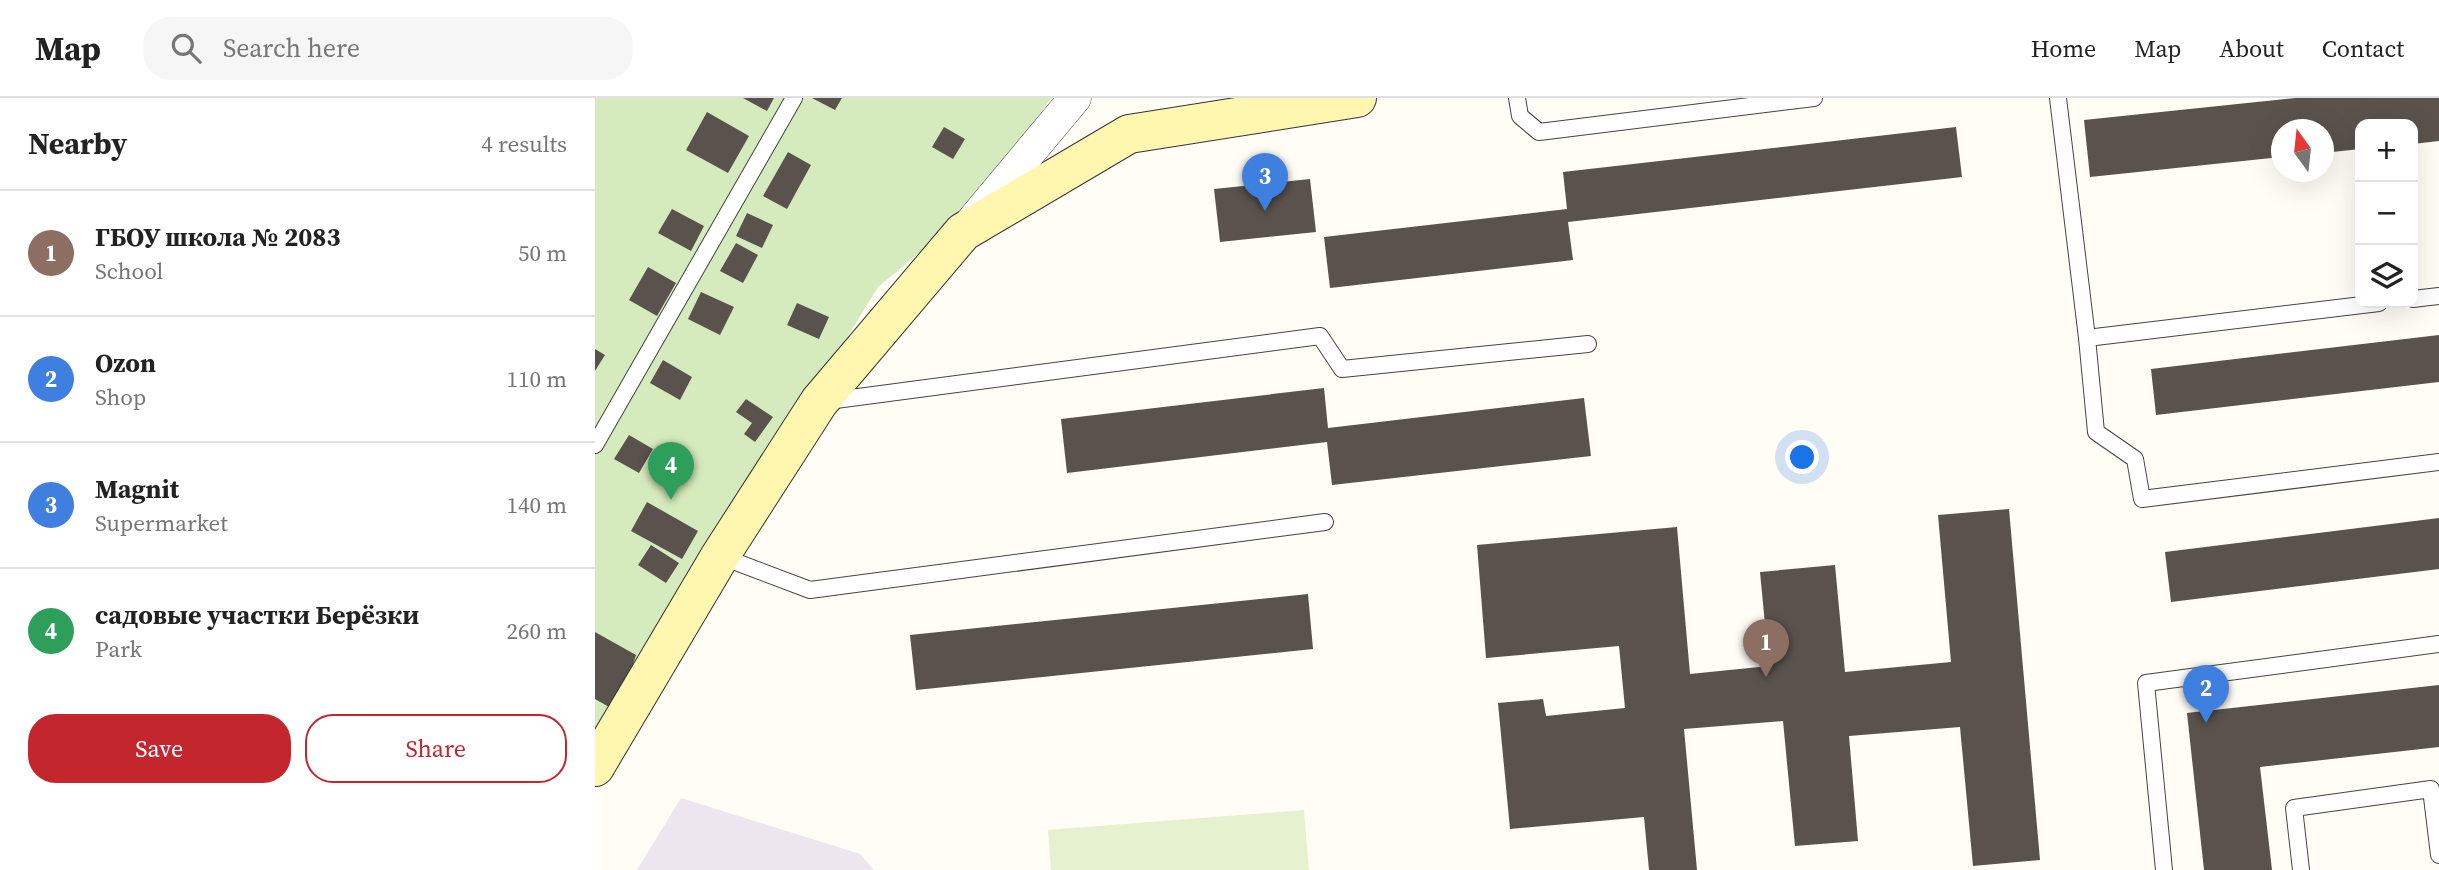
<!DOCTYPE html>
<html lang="en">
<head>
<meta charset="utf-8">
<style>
	:root { --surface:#fff; --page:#f6f6f6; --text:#222; --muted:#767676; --line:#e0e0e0; --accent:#c4262e }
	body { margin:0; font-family:"Source Serif 4",serif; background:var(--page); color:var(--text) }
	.controls { position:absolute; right:21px; top:21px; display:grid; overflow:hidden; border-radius:14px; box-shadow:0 7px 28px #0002 }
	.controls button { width:63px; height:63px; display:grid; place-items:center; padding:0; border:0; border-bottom:2px solid var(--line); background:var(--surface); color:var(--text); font:35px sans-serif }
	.compass { position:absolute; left:1676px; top:21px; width:63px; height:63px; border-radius:50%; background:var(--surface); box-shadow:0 7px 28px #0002; rotate:345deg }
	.you { position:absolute; left:1208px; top:360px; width:24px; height:24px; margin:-18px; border:5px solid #fff; border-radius:50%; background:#1a73e8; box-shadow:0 0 0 10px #1a73e833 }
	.badge { display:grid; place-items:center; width:46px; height:46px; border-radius:50%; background:var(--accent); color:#fff; font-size:23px; font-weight:700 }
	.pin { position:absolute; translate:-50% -58px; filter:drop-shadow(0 2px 4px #0008) }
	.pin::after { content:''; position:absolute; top:37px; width:24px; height:21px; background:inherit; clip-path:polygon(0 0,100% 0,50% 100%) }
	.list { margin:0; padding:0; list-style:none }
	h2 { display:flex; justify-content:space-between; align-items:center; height:91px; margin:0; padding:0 28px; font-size:30px }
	h2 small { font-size:23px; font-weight:400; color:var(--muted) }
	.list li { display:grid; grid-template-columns:46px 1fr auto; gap:21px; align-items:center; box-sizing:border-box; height:126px; padding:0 28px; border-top:2px solid var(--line) }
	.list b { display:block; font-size:26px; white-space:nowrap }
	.list p { margin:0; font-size:23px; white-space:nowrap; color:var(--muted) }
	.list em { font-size:23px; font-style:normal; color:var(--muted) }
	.actions { display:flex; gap:14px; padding:21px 28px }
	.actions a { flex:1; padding:16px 0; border:2px solid var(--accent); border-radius:28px; text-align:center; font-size:24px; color:var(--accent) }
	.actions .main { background:var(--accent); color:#fff }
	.icon { flex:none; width:38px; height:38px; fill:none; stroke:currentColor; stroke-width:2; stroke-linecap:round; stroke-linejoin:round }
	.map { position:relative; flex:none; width:1844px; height:772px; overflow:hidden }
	header { display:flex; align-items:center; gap:42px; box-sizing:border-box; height:98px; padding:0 35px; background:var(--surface); border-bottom:2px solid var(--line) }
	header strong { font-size:33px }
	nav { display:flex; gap:38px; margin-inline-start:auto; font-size:24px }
	.search { width:490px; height:63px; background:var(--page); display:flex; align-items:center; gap:18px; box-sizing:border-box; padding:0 24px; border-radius:28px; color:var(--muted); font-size:26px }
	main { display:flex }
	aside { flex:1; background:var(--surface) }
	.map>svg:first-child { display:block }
	.industrial { fill:#eee6ef }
	.green { fill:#d5ebbd }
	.pitch { fill:#e6f2cf }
	.building { fill:#5a524d }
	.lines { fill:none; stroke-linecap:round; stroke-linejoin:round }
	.lane-casing { stroke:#444; stroke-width:18 }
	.street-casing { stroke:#444; stroke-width:33 }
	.secondary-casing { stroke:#333; stroke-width:40 }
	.lane { stroke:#fff; stroke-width:16 }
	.street { stroke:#fff; stroke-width:32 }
	.secondary { stroke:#fff6b0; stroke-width:38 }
</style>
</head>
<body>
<header>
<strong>Map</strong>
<div class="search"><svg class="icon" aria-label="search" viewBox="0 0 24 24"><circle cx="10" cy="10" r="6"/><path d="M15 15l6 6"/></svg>Search here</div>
<nav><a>Home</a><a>Map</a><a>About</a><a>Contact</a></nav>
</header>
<main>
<aside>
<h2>Nearby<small>4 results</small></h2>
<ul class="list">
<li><span class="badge" style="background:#8d6e63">1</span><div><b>ГБОУ школа № 2083</b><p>School</p></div><em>50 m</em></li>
<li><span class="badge" style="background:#3f7fe0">2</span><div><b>Ozon</b><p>Shop</p></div><em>110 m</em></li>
<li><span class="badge" style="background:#3f7fe0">3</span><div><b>Magnit</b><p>Supermarket</p></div><em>140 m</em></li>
<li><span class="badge" style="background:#2e9e5b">4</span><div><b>садовые участки Берёзки</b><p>Park</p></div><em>260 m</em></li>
</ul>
<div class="actions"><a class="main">Save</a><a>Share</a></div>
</aside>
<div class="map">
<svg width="1844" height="772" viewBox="0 0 1844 772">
	<rect width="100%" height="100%" fill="#fffdf5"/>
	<path class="industrial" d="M 86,700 L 265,756 L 279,772 L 42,772 Z"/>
	<path class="green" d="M 0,0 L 456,0 L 375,113 L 283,189 L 0,651 Z"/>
	<path class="pitch" d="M 709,712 L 714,772 L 456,772 L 453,732 Z"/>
	<path class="building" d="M 148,0 L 179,0 L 172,13 Z
		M 217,0 L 247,0 L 240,12 Z
		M 1700,0 L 1844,0 L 1844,43 L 1818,46 L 1818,26 L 1765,26 L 1765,51 L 1728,55 L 1728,32 L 1686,32 L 1686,59 L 1495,79 L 1489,22 Z
		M 112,14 L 154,38 L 133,75 L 91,52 Z
		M 349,29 L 370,41 L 358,61 L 337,49 Z
		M 1361,29 L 1367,79 L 973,124 L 978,162 L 735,190 L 729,139 L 972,111 L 968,74 Z
		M 193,54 L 216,67 L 192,111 L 168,98 Z
		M 715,81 L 721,134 L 625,144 L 619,91 Z
		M 77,111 L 109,128 L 96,153 L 63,135 Z
		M 152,115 L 178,127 L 167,150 L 141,138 Z
		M 141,145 L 163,157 L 148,185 L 125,173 Z
		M 53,169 L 81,185 L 62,218 L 34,202 Z
		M 106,194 L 139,209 L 125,237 L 93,221 Z
		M 202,205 L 234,219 L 224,241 L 192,227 Z
		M 1844,237 L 1844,284 L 1561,317 L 1556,271 Z
		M 0,251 L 10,257 L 0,273 Z
		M 68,262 L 97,279 L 85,302 L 55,285 Z
		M 729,290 L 733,330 L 989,300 L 996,358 L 737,387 L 732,344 L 472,375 L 466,321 Z
		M 151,301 L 178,319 L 160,344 L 149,336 L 157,325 L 141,314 Z
		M 34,337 L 58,351 L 44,375 L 19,361 Z
		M 52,404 L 103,433 L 87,461 L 36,433 Z
		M 1414,411 L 1445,762 L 1378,768 L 1365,629 L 1254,638 L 1263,743 L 1200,748 L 1188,623 L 1089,631 L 1102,772 L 1054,772 L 1049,719 L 915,731 L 903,605 L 948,601 L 951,618 L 1030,610 L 1024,548 L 891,560 L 882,447 L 1082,429 L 1095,576 L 1174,568 L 1165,474 L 1240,467 L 1250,574 L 1356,564 L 1343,417 Z
		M 1844,420 L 1844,471 L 1576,504 L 1570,454 Z
		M 56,447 L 84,465 L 71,485 L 43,467 Z
		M 713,496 L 718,551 L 321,592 L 315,537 Z
		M 0,534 L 41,557 L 23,614 L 0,601 Z
		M 1844,587 L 1844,649 L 1665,669 L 1677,772 L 1609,772 L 1592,615 Z"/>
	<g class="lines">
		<g class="lane-casing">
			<path id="lane" d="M 922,0 L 925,18 L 944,34 L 1219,0
				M 1463,0 L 1492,240 L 1784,205
				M 1818,201 L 1844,198
				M 1492,240 L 1501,334 L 1540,361 L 1547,401 L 1844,364
				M 233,303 L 725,238 L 747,271 L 993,246
				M 0,347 L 199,0
				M 125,458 L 215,492 L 730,424
				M 1569,772 L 1551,585 L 1844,546
				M 1706,772 L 1699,710 L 1836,691 L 1844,757"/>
		</g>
		<g class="street-casing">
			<path id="street" d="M 378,122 L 480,0"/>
		</g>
		<g class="secondary-casing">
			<path id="secondary" d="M 0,669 L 125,458 L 224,304 L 368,134 L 534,36 L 762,0"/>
		</g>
		<use href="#lane" class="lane"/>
		<use href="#street" class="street"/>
		<use href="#secondary" class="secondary"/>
	</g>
</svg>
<div class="controls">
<button>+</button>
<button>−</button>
<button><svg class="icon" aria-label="layers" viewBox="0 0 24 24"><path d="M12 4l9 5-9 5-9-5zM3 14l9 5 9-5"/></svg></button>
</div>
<svg class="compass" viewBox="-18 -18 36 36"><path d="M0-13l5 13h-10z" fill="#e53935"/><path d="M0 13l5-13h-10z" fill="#767676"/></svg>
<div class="you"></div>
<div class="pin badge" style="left:1171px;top:579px;background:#8d6e63">1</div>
<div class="pin badge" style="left:1611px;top:625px;background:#3f7fe0">2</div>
<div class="pin badge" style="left:670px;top:113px;background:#3f7fe0">3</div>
<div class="pin badge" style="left:76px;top:402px;background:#2e9e5b">4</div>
</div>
</main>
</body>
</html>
